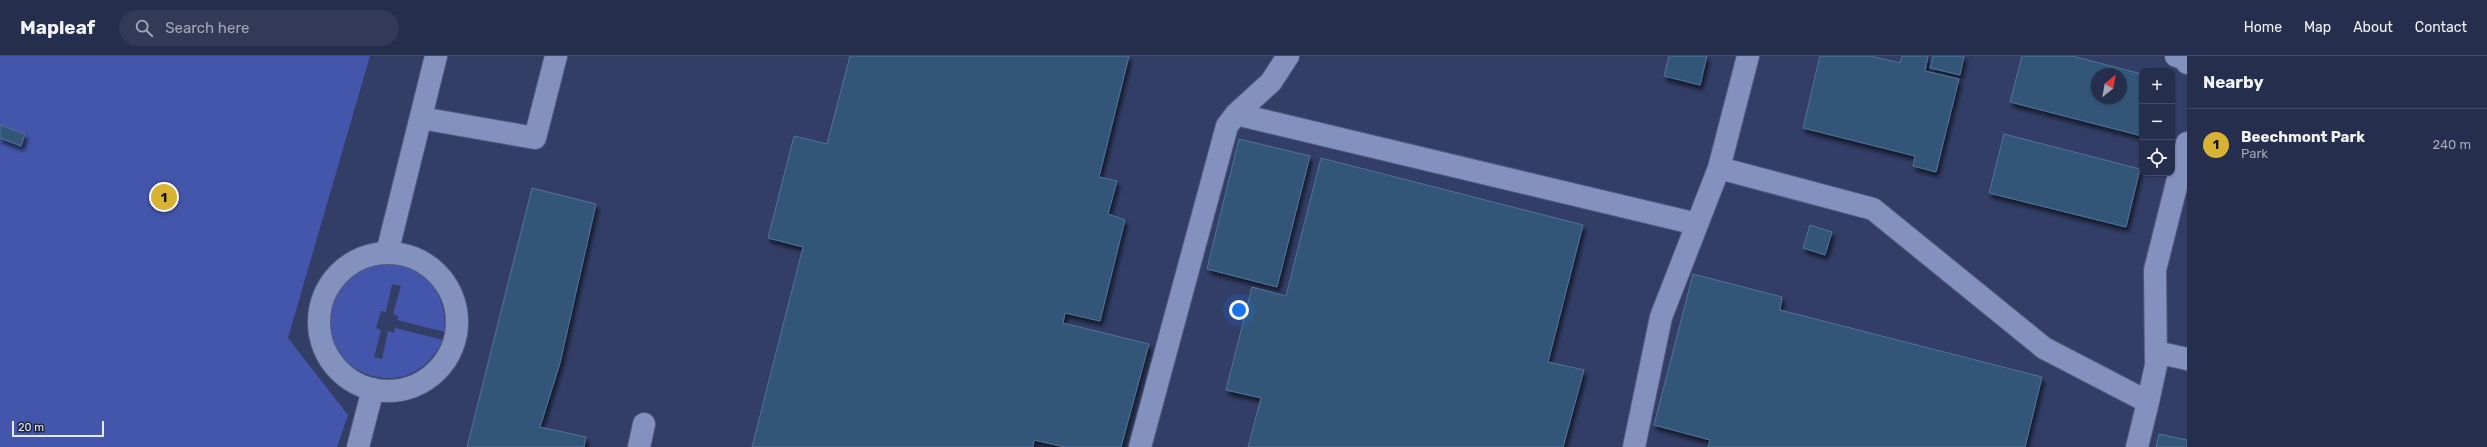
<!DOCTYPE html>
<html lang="en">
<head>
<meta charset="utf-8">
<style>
	:root { --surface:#262e4d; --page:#323a57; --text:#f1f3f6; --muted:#a4a8b6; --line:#424a65; --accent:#d9b334 }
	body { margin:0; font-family:Rubik,sans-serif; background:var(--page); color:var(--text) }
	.controls { position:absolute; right:12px; top:12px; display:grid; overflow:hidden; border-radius:8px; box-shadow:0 1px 3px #0004 }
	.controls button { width:36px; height:36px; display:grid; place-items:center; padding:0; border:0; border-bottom:1px solid var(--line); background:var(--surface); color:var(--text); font:20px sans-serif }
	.compass { position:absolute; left:2091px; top:12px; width:36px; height:36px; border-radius:50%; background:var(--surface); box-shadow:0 1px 3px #0004; rotate:31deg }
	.scale { position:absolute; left:12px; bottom:10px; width:92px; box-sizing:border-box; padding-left:4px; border:2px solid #e2e9fd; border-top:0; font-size:11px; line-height:14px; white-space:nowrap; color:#e2e9fd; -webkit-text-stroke:3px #212739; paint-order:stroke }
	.you { position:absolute; left:1239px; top:254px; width:14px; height:14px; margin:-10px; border:3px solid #fff; border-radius:50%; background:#1a73e8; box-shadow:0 0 0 6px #1a73e833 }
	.badge { display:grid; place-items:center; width:26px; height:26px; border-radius:50%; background:var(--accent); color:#111; font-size:13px; font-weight:700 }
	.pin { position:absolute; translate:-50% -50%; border:2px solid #fff; box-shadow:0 1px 4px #0006 }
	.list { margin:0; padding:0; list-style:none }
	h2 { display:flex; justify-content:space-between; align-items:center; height:52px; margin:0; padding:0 16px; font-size:17px }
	h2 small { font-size:13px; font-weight:400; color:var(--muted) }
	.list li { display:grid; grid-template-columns:26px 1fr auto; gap:12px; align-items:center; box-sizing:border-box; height:72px; padding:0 16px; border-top:1px solid var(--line) }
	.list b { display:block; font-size:15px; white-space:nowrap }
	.list p { margin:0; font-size:13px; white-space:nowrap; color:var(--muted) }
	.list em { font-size:13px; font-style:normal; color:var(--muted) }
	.icon { flex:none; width:22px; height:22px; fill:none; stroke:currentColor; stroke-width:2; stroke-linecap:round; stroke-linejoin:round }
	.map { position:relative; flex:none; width:2187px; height:391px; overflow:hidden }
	header { display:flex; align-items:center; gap:24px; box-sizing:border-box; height:56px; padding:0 20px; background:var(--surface); border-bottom:1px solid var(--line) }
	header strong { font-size:19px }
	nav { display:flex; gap:22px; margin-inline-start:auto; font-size:14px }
	.search { width:280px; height:36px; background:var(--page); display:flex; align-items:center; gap:10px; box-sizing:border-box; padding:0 14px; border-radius:22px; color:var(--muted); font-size:15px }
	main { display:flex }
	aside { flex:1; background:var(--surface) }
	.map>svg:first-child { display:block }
	.green { fill:#4456ab }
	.building { fill:#335478; stroke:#517499; fill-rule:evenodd; filter:url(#shadow) }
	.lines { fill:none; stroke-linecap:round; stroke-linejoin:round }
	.minor-casing { stroke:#535b7c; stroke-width:24 }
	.minor { stroke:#8391bf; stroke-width:22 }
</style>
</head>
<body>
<header>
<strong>Mapleaf</strong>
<div class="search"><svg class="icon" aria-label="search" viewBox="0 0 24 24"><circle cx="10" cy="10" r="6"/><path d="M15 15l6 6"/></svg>Search here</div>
<nav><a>Home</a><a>Map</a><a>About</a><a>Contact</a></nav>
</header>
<main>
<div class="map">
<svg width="2187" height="391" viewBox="0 0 2187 391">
	<defs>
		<filter id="shadow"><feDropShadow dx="2.5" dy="4.5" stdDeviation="2" flood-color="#0009"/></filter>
	</defs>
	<rect width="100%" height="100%" fill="#333e67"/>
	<path class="green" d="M 0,0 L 370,0 L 288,282 L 348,359 L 337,391 L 0,391 Z
		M 390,208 C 429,213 446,238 445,276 L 397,264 L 398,260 L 393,258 L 401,230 L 392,228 L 386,256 L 381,255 L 376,272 L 381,274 L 374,301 L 382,303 L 388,275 L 394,277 L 395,272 L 443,284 C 404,364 299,304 337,237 C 349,216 367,210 390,208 Z"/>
	<path class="building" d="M 850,0 L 1129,0 L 1099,121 L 1117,125 L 1108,158 L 1125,164 L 1100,265 L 1065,257 L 1063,267 L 1149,288 L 1121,391 L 1065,391 L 1034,384 L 1033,391 L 752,391 L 803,191 L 768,182 L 794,80 L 827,88 Z
		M 1669,0 L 1707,0 L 1700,29 L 1664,20 Z
		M 1820,0 L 1871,0 L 1900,7 L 1902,0 L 1928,0 L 1925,15 L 1959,23 L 1936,116 L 1913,110 L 1915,100 L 1803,72 Z
		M 1933,0 L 1964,0 L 1960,19 L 1930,12 Z
		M 2022,0 L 2072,0 L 2142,18 L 2142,80 L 2010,46 ZM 2097,18 L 2121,18 L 2121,42 L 2097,42 Z
		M 0,69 L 25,78 L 21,90 L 0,82 Z
		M 2004,78 L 2140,113 L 2126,171 L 1989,137 Z
		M 1239,83 L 1310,100 L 1277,231 L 1207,213 Z
		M 1321,102 L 1583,169 L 1548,306 L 1584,314 L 1563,391 L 1248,391 L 1261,342 L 1226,334 L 1252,231 L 1286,240 Z
		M 532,132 L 596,148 L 560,307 L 540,371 L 586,381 L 584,391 L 467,391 Z
		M 1810,169 L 1832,176 L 1825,199 L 1803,192 Z
		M 1693,218 L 1782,241 L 1780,254 L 2042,321 L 2025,391 L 1708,391 L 1710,384 L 1654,369 Z
		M 2159,378 L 2187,384 L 2187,391 L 2156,391 Z"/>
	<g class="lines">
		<g class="minor-casing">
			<path id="minor" d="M 2176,0 L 2183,2 L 2187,7
				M 1236,58 L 1271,26 L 1288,0
				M 421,62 L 535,82 L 556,0
				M 1719,112 L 1748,0
				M 387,197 L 436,0
				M319 266a69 69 0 1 1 138 0a69 69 0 1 1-138 0Z
				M 2156,296 L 2187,303
				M 2148,346 L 2156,309 L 2155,214 L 2187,87
				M 358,391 L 373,333
				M 639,391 L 644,368
				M 1140,391 L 1227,70 L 1236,58 L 1697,168
				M 1634,391 L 1661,261 L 1719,112 L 1873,153 L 2044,292 L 2148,346 L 2137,391"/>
		</g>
		<use href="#minor" class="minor"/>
	</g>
</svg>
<div class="controls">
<button>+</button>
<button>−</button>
<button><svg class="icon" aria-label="locate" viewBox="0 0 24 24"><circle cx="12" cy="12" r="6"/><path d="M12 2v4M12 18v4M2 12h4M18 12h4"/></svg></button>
</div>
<svg class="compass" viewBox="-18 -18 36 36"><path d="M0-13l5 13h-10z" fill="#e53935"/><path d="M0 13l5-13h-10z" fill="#a4a8b6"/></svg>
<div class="scale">20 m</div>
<div class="you"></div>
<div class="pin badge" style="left:164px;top:141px">1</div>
</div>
<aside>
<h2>Nearby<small></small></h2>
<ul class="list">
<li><span class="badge">1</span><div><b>Beechmont Park</b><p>Park</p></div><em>240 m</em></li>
</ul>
</aside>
</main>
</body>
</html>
